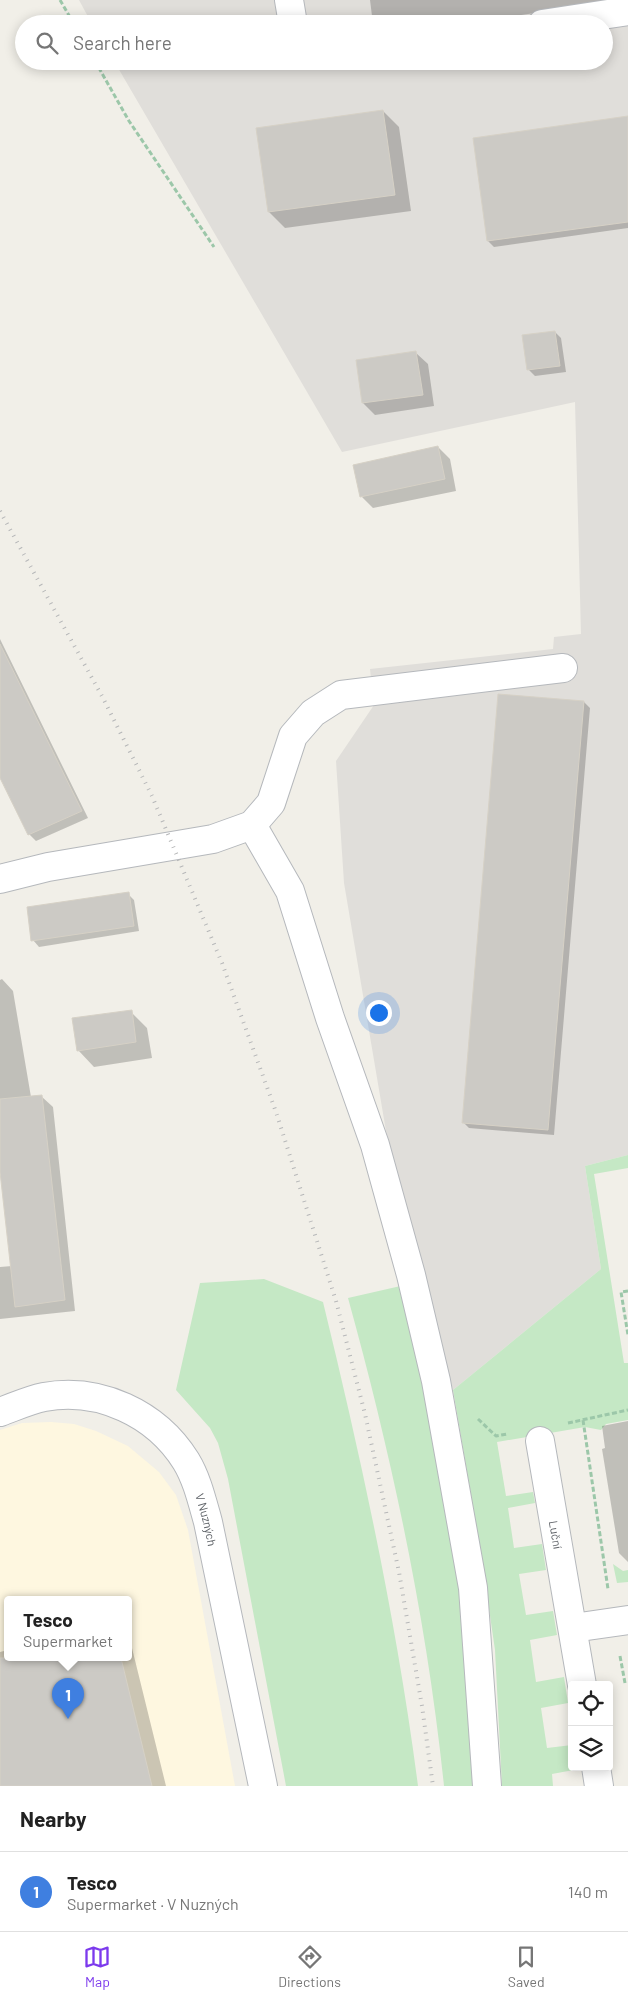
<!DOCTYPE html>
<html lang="en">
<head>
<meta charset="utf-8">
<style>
	:root { --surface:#fff; --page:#f2f2f2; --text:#222; --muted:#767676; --line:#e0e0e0; --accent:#7c3aed }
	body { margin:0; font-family:Barlow,sans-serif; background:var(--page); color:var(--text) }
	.controls { position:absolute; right:15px; bottom:15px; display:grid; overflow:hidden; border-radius:5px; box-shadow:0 2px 12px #0003 }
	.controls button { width:45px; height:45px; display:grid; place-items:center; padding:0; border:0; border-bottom:1px solid var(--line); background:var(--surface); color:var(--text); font:25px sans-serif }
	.you { position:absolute; left:378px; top:1012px; width:18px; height:18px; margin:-12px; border:4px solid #fff; border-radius:50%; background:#1a73e8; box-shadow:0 0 0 8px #1a73e833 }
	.badge { display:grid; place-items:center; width:32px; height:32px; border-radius:50%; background:var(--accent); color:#fff; font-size:16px; font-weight:700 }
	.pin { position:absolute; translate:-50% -41px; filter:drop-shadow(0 1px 2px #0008) }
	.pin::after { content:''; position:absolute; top:26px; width:18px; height:15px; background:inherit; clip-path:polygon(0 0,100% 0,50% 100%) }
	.popup { position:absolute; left:4px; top:1596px; width:128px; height:65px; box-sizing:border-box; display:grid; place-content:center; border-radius:5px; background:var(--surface); filter:drop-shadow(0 1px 4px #0005); font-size:16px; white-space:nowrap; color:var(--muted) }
	.popup b { font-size:19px; color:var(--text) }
	.popup::after { content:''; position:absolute; left:50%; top:100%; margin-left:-10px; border:10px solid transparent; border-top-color:var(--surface) }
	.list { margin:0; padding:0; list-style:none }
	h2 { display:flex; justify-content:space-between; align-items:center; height:65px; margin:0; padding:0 20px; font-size:21px }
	h2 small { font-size:16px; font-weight:400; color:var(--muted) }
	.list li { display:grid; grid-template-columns:32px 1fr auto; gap:15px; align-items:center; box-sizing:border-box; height:80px; padding:0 20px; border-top:1px solid var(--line) }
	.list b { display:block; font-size:19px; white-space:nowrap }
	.list p { margin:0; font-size:16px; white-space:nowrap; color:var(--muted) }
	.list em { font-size:16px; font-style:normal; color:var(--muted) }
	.icon { flex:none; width:28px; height:28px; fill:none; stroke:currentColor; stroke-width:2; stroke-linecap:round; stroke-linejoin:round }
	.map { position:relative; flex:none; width:628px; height:1786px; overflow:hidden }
	.search { position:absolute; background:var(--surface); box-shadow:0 2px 12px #0003; left:15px; right:15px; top:15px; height:55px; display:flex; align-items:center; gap:12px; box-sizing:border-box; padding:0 18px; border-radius:28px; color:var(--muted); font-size:19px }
	.sheet { height:145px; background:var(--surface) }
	nav { display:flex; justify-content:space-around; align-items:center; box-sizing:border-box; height:70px; border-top:1px solid var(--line); background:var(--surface); font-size:14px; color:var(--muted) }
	nav a { display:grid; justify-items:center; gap:2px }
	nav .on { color:var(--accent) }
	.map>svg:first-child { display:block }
	.commercial { fill:#fef7e0; fill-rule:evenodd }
	.industrial { fill:#e0deda }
	.green { fill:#c5e8c5 }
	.shadow { fill:#0003 }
	.building { fill:#cccac5; stroke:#d6d1c6 }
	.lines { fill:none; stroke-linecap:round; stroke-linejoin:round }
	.minor-casing { stroke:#b5b8bc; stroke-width:30 }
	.path { stroke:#9cc7a9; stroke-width:3; stroke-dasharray:5 2.5; stroke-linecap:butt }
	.minor { stroke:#fff; stroke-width:28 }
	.rail { stroke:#b6b7b8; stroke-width:4; stroke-dasharray:1 6; stroke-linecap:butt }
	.labels { text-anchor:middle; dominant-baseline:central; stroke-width:4; stroke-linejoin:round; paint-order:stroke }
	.street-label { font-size:12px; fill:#5f6368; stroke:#fff }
</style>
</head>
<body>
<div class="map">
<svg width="628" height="1786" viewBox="0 0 628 1786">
	<rect width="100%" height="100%" fill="#f1efe8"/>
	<path class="commercial" d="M 51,1422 L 74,1424 L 96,1431 L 128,1446 L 159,1472 L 176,1495 L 188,1530 L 235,1786 L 0,1786 L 0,1430 L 22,1423 ZM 8,1600 L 128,1600 L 128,1658 L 8,1658 Z"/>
	<path class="industrial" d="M 79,0 L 628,0 L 628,1155 L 585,1166 L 601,1269 L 453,1390 L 386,1131 L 344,883 L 336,761 L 374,705 L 370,669 L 553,649 L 554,637 L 581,634 L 575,402 L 342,452 L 114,61 L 604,61 L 604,24 L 92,24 Z"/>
	<path class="green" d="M 628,1155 L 628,1168 L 594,1174 L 624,1363 L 628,1363 L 628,1420 L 606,1424 L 601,1430 L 585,1427 L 497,1442 L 506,1496 L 533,1492 L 535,1503 L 508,1508 L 514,1548 L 542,1544 L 546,1570 L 519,1574 L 526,1615 L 553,1611 L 557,1635 L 530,1640 L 536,1682 L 564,1677 L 568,1703 L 541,1708 L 547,1748 L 572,1745 L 572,1767 L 578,1767 L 579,1769 L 552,1774 L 553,1786 L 502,1786 L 495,1650 L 480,1547 L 453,1390 L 601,1269 L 585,1166 Z
		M 264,1279 L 323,1302 C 362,1462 397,1623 418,1786 L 286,1786 L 228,1479 L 218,1443 L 210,1428 L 176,1390 L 200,1283 Z
		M 405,1285 L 469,1627 L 476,1786 L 444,1786 C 427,1621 392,1457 348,1298 Z
		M 613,1564 L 623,1571 L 628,1570 L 628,1582 L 617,1583 Z"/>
	<path class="shadow" d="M 370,0 L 622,0 L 461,24 L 379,24 L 372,16 Z
		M 383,111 L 399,127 L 411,211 L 285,228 L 269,212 L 258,129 Z
		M 628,117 L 628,228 L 494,247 L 488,241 Z
		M 555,332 L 561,338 L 566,372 L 535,376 L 529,370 L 524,336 Z
		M 416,353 L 428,364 L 434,406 L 375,415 L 363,403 Z
		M 438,447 L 450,459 L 456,491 L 373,508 L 362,497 Z
		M 0,639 L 88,818 L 36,841 L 29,834 L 0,776 Z
		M 584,702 L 590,708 L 554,1135 L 469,1128 L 463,1122 Z
		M 128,894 L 134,900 L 139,931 L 39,947 L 33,940 Z
		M 2,979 L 13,991 L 31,1097 L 41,1096 L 53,1107 L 75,1311 L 0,1319 L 0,1267 L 12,1266 L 0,1160 L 0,980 Z
		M 131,1012 L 147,1028 L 152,1058 L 94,1067 L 78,1050 Z
		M 628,1421 L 628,1562 L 619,1553 L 602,1449 L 605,1448 L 602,1426 Z
		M 128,1641 L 131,1644 L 166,1786 L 0,1786 L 0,1652 L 8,1650 L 8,1658 L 128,1658 Z"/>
	<path class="building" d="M 383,110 L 395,195 L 268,212 L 256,128 Z
		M 628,116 L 628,222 L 487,241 L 473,138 Z
		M 555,331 L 560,366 L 527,370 L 522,335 Z
		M 416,351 L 423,395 L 362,403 L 356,360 Z
		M 438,446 L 445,479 L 360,497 L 353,465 Z
		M 0,644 L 82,811 L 28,835 L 0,778 Z
		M 498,694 L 584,701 L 548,1130 L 462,1123 Z
		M 129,892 L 134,926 L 31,941 L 27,907 Z
		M 132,1010 L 136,1042 L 77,1051 L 72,1018 Z
		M 42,1095 L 65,1300 L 15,1307 L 0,1172 L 0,1099 Z
		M 0,1658 L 121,1658 L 152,1786 L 0,1786 Z"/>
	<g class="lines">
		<g class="minor-casing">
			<g id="minor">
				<path d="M 289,0 L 293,24"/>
				<path d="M 542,24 L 628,11"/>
				<path d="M 252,825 L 290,891 L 330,1018 L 375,1145 L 411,1275 L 436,1381 L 473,1588 L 487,1786"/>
				<path d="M 0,879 L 48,867 L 213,839 L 252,825 L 271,803 L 293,736 L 313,713 L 341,695 L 563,668"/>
				<path id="s1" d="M 0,1412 C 14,1407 29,1400 44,1397 C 99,1387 156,1413 186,1461 C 197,1479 202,1501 208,1522 L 263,1786"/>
				<path id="s2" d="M 540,1441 L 582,1685"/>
				<path d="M 573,1628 L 628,1620"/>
				<path d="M 596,1767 L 599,1786"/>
			</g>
		</g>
		<path class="path" d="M 60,0 L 74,24
			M 95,61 L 129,121 L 214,247
			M 628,1291 L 621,1292 L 628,1335
			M 478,1419 L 496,1436 L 507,1434
			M 583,1420 L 608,1589
			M 568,1423 L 628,1410
			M 620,1656 L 625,1683"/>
		<use href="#minor" class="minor"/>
		<path class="rail" d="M 0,511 L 103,698 L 152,796 L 222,963 L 276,1112 L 336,1301 L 365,1414 L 399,1572 L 422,1706 L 433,1786"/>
	</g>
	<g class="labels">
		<g class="street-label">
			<text stroke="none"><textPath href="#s1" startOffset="274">V Nuzných</textPath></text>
			<text stroke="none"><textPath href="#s2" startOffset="95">Luční</textPath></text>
		</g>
	</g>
</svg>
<div class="controls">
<button><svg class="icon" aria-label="locate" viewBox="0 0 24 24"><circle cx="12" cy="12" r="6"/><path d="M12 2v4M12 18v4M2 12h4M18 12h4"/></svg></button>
<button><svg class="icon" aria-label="layers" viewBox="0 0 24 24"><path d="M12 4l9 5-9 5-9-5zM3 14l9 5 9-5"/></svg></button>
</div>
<div class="you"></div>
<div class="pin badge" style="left:68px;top:1719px;background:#3f7fe0">1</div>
<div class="popup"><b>Tesco</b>Supermarket</div>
<div class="search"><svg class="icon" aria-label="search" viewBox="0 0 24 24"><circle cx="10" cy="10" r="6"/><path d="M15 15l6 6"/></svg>Search here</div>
</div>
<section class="sheet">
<h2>Nearby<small></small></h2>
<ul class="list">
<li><span class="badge" style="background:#3f7fe0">1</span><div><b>Tesco</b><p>Supermarket · V Nuzných</p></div><em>140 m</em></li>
</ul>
</section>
<nav>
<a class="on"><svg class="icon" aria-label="map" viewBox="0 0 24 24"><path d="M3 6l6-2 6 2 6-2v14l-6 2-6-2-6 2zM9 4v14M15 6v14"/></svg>Map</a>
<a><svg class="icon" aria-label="directions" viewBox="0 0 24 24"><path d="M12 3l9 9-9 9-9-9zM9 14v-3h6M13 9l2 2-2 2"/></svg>Directions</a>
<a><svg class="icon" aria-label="saved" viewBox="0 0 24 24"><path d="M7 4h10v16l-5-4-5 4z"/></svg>Saved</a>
</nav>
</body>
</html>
